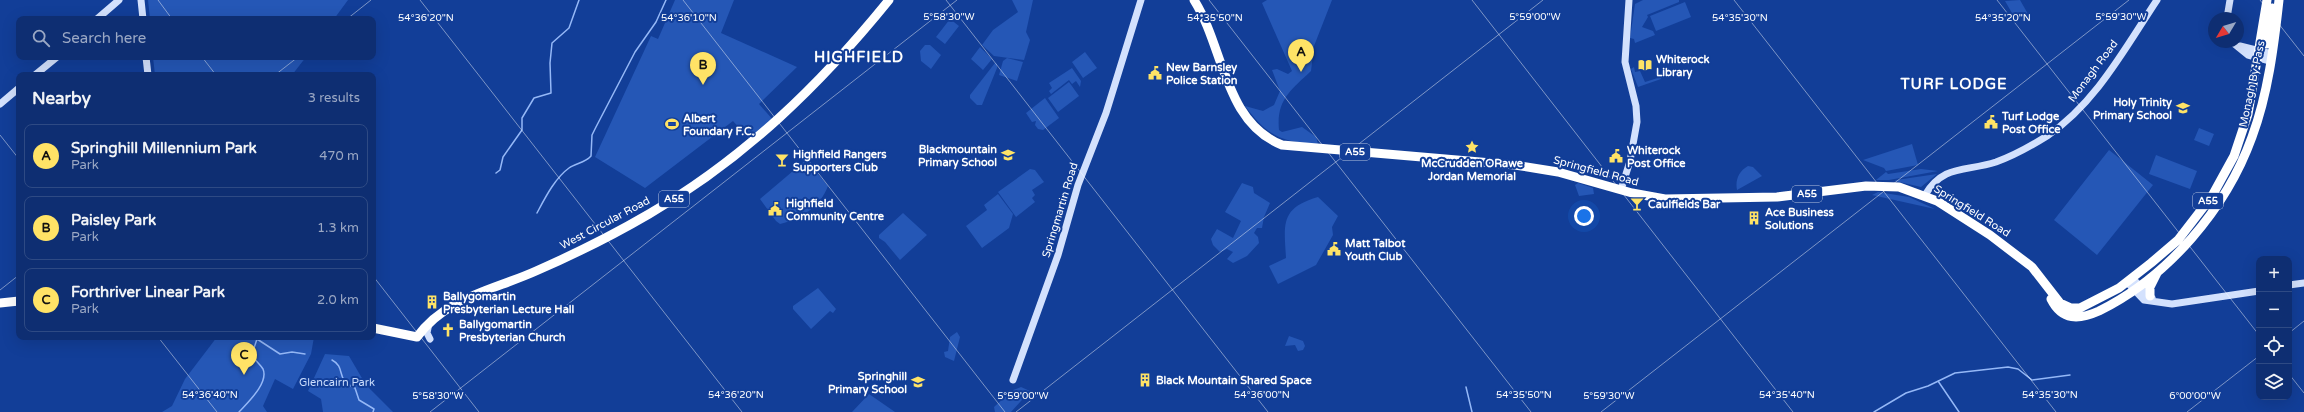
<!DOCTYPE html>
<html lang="en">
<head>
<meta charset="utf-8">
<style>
	:root { --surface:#0e2e72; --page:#1c3a7a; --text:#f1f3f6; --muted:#9ba8c4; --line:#2e4a84; --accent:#ffe366 }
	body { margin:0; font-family:"Varela Round",sans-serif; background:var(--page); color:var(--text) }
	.controls { position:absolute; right:12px; bottom:12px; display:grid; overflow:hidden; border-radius:8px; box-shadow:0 4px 16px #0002 }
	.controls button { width:36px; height:36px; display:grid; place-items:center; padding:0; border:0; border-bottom:1px solid var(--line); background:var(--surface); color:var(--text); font:20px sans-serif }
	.compass { position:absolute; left:2208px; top:12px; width:36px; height:36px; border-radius:50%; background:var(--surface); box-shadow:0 4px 16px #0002; rotate:232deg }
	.you { position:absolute; left:1584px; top:216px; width:14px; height:14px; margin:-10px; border:3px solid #fff; border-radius:50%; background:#1a73e8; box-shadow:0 0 0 6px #1a73e833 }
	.badge { display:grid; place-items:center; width:26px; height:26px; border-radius:50%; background:var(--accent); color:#111; font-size:13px; font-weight:700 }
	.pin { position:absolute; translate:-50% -33px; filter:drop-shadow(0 1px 2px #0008) }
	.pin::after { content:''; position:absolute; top:21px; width:14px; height:12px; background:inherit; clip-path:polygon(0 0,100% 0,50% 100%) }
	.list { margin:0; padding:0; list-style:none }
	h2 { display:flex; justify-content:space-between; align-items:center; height:52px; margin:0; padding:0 16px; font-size:17px }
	h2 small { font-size:13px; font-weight:400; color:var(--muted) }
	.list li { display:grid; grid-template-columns:26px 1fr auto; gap:12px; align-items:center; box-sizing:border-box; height:64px; margin:0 8px 8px; padding:0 8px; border:1px solid var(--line); border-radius:8px }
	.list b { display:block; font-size:15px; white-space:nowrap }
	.list p { margin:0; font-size:13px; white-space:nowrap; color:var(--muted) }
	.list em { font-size:13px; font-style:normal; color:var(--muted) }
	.icon { flex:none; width:22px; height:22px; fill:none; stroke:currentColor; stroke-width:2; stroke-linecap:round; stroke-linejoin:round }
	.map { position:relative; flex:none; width:2304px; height:412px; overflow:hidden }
	.search { position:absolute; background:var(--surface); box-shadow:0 4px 16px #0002; left:16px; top:16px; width:360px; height:44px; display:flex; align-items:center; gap:10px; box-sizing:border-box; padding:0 14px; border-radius:8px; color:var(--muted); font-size:15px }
	.panel { position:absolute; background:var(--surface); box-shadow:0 4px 16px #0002; left:16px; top:72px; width:360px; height:268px; border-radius:8px }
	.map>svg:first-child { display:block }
	.green { fill:#2557b6 }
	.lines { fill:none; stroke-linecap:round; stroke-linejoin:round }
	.stream { stroke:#95b8f7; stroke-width:1.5 }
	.secondary { stroke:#d3e1fd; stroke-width:7 }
	.highway { stroke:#fff; stroke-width:9 }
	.ticks { fill:none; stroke:#fff; stroke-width:1; stroke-opacity:0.45 }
	.labels { text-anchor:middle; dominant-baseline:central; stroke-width:4; stroke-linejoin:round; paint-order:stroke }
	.shield { fill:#123e98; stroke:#b8c5e0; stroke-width:1 }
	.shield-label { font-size:10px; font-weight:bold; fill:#fff }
	.poi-label { font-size:11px; font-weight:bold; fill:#fff; stroke:#123e98; text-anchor:start }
	.street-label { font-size:11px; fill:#fff; stroke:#123e98 }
	.park-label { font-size:11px; fill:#cbddfd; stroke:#123e98 }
	.district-label { font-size:15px; font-weight:bold; letter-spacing:1px; fill:#fff; stroke:#123e98 }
	.ticks-label { font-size:10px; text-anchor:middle; fill:#fff; stroke:#123e98; stroke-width:4; stroke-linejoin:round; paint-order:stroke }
</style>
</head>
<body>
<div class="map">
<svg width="2304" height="412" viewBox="0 0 2304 412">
	<rect width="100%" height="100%" fill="#123e98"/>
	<path class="green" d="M 148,0 L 348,0 L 334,19 L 150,19 Z
		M 675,0 L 734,0 L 721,33 L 797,67 L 759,104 L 775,122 L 752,142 L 733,121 L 645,188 L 595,157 L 651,36 L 658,39 Z
		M 1012,0 L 1033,0 L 1026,32 L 1030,40 L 1024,60 L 994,56 L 982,45 L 993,30 L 1018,12 Z
		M 1267,0 L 1332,0 L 1314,46 L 1311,71 C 1291,90 1276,100 1279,130 L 1282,132 L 1302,127 L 1316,137 L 1318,144 C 1280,142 1268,136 1245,106 L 1263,111 L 1274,105 L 1280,91 L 1272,70 L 1277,69 L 1288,74 L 1292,71 L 1262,3 Z
		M 1643,0 L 1679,0 L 1679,2 L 1647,15 L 1648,17 L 1642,27 L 1653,31 L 1655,35 L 1635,43 L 1634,39 L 1630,38 L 1635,4 Z
		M 2020,0 L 2028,14 L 2016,20 L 2005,1 Z
		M 1685,2 L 1691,17 L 1656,31 L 1650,16 Z
		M 950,19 L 959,26 L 945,44 L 936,37 Z
		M 925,45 L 930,45 L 941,55 L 931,69 L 921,61 L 920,51 Z
		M 980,47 L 992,59 L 983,70 L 971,59 Z
		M 1085,52 L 1097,68 L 1083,78 L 1072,62 Z
		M 153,57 L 306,57 L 292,75 L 155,75 Z
		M 1007,58 L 1023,62 L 1017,81 L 999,75 L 1003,61 Z
		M 995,63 L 997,64 L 997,68 L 982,105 L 977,105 L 970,98 L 970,95 Z
		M 1634,67 L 1635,72 L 1640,71 L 1645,82 L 1661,77 L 1661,79 L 1638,87 L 1631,69 Z
		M 1072,68 L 1081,81 L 1080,87 L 1076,81 L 1072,84 L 1069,80 L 1051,94 L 1049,91 L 1052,88 L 1049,83 Z
		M 1069,82 L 1079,96 L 1058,112 L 1048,98 Z
		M 1045,98 L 1059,118 L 1043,130 L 1038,129 L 1035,125 L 1036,121 L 1032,122 L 1026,113 Z
		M 2199,128 L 2214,134 L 2209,146 L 2194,140 Z
		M 1912,144 L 1918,165 L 1886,171 L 1884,168 L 1863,160 Z
		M 2109,150 L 2153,185 L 2097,255 L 2054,220 Z
		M 2156,155 L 2197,171 L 2190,189 L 2149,174 Z
		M 806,160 L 828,186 C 820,207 801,219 780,224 L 776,221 L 760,199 Z
		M 1748,166 L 1753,167 L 1762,176 L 1737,190 C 1735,180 1739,171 1748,166 Z
		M 1030,169 L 1035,170 L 1044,182 L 1032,190 L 1035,195 L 1032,198 L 1035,202 L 1016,217 L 998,192 Z
		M 1921,169 L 1938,171 L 1889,180 L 1876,180 L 1886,172 L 1888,174 Z
		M 1937,174 L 1921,187 L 1895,181 L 1896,180 Z
		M 1242,183 L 1253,187 L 1254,193 L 1270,203 L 1264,217 L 1262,228 L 1257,228 L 1254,233 L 1258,237 L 1259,243 L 1247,256 L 1233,263 L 1227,259 L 1233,252 L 1227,249 L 1220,252 L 1213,245 L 1211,239 L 1217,229 L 1233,238 L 1241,221 L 1225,212 Z
		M 1578,183 L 1593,188 L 1594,194 L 1579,196 L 1575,185 Z
		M 1878,192 L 1909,197 L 1935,209 L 1872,195 Z
		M 998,194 L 1013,214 L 1009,228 L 982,248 L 966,226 L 987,210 L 984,205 Z
		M 1318,197 L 1338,216 L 1332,227 L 1333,235 L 1316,265 L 1278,284 L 1269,266 L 1286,258 C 1284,224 1280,208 1318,197 Z
		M 903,213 L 927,235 L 900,260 L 885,242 L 879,238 L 879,235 Z
		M 818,288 L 836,309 L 833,313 L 830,311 L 811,329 L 793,309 L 793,306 Z
		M 957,332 L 960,337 L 954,361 L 945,357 L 944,352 L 948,351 L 950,337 Z
		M 1289,336 L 1303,341 L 1305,346 L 1303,350 L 1298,351 L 1295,345 L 1285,346 Z
		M 217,337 L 314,337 L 311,354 L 293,389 L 275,379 L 263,406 L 267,412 L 162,412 L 172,406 L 185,379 Z
		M 325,354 L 349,356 L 366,385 L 393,412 L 323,412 L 321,399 L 308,391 Z
		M 1021,387 L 1030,391 L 1011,412 L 995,412 L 994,407 L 1013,390 Z
		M 869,394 L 895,412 L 852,412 Z"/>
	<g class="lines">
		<path class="stream" d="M 496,173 L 500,170 L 503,157 L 522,130 L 522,118 L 534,98 L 551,93 L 550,63 L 552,43 L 569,28 L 579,0
			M 537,213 C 545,198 555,178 569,168 C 576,163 585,163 591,156 L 592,135 L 596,127 L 635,52 L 656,22 L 666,0
			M 332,360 C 347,368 334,379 355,388 L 359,400 L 374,409 L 373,412
			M 1938,381 L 1959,412
			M 1466,387 L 1472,412
			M 239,412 C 247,403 269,383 263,369 C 260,364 254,360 252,354 L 257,339 L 280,354 L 292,352 L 305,354
			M 1874,412 L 1906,393 L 1928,386 L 1955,373 L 2008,367 L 2018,369 L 2032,380 L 2070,375"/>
		<path class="secondary" d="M 141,0 L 143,19
			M 2227,18 L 2230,0
			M 97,19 L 119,0
			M 2232,42 L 2248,55 L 2270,61
			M 2240,46 L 2272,54
			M 146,57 L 148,75
			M 35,75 L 57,57
			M 0,104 L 19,88
			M 1621,190 L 1630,161 L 1637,122 L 1636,106 L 1625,62 L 1629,0
			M 1925,195 C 1944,164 1965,172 1996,162 C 2013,156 2031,146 2047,136 C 2096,103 2125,48 2157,0
			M 2132,278 L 2152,298
			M 2127,282 L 2144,300 L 2172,304 L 2259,291
			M 2289,285 L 2304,283
			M 429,323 L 427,333 L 430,339
			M 1013,380 L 1058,255 L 1078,185 L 1106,113 L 1141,0"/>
		<path class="highway" d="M 1194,0 C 1224,47 1224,122 1282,145 L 1515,165 L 1558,172 L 1632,193 L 1665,199 L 1777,197 L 1866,186 L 1899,187 L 1937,201 L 1990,235 L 2032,267 L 2060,303 L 2071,308 L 2080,308 L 2119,288 L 2151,263 L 2178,240 L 2212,196 L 2234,156 L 2248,114 L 2267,0
			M 2266,44 L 2272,8
			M 2150,296 L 2150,287 L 2157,273
			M 2051,299 C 2062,321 2079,320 2099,311 C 2168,277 2226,209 2252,137 C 2268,94 2274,46 2279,0
			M 0,303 L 19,301
			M 373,328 L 417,337 C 446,297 494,290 536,271 C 575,254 613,235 649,214 C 744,159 821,84 889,0"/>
	</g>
	<path class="ticks" d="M 158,0 L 172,19M 420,0 L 742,412M 683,0 L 1005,412M 946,0 L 1268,412M 1209,0 L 1531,412M 1472,0 L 1793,412M 1734,0 L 2056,412M 1997,0 L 2259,335M 2260,0 L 2304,56M 347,19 L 371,0M 202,57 L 216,75M 275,75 L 298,57M 0,135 L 19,159M 373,276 L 479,412M 0,290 L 19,275M 2289,333 L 2304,321M 158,337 L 217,412M 2289,374 L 2304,393M 430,412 L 957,0M 1016,412 L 1543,0M 1601,412 L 2129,0M 2187,412 L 2259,356"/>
	<defs>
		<g id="library-bare" transform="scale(1.08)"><path d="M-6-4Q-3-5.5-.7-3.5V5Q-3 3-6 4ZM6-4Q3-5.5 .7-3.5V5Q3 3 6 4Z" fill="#ffe366" stroke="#123e98" stroke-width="2.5" paint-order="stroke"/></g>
		<g id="civic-bare" transform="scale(1.08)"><path d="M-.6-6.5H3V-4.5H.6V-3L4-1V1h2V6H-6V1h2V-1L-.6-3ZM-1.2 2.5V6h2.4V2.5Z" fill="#ffe366" stroke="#123e98" stroke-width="2.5" paint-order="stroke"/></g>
		<g id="school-bare" transform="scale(1.08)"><path d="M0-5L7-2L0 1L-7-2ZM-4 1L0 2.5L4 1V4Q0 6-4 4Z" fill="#ffe366" stroke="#123e98" stroke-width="2.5" paint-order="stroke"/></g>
		<g id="stadium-bare" transform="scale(1.08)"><path d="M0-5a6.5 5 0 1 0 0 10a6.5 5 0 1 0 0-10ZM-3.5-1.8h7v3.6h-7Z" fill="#ffe366" stroke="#123e98" stroke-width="2.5" paint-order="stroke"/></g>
		<g id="sight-bare" transform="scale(1.08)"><path d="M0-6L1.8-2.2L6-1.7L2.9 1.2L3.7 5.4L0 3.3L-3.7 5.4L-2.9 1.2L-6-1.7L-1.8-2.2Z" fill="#ffe366" stroke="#123e98" stroke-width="2.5" paint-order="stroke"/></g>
		<g id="bar-bare" transform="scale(1.08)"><path d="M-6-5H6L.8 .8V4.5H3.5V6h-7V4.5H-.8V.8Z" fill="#ffe366" stroke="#123e98" stroke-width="2.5" paint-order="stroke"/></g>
		<g id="building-bare" transform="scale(1.08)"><path d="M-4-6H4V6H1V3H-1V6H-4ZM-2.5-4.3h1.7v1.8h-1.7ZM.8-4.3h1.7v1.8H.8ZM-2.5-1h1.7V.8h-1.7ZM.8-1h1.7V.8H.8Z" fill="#ffe366" stroke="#123e98" stroke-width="2.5" paint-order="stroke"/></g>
		<g id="church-bare" transform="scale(1.08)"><path d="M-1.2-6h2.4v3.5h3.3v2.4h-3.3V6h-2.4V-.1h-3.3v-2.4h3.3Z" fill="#ffe366" stroke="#123e98" stroke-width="2.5" paint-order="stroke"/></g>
	</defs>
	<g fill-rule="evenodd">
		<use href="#library-bare" x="1645" y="65"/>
		<use href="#civic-bare" x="1155" y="73"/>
		<use href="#school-bare" x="2183" y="108"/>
		<use href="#civic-bare" x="1991" y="122"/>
		<use href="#stadium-bare" x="672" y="124"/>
		<use href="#sight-bare" x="1472" y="147"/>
		<use href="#school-bare" x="1008" y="155"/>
		<use href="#civic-bare" x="1616" y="156"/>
		<use href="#bar-bare" x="782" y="160"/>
		<use href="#bar-bare" x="1637" y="204"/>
		<use href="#civic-bare" x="775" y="209"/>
		<use href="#building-bare" x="1754" y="218"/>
		<use href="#civic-bare" x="1334" y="249"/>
		<use href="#building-bare" x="432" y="302"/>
		<use href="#church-bare" x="448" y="330"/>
		<use href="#building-bare" x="1145" y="380"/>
		<use href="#school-bare" x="918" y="382"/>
	</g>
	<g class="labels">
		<g class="shield">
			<rect x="1340" y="144" width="30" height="16" rx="3"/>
			<rect x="1792" y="186" width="30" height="16" rx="3"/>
			<rect x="659" y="191" width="30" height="16" rx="3"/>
			<rect x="2193" y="193" width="30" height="16" rx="3"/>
		</g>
		<g class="shield-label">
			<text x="1355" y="152">A55</text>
			<text x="1807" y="194">A55</text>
			<text x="674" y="199">A55</text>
			<text x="2208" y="201">A55</text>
		</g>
		<g class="poi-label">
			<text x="1656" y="59">Whiterock<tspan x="1656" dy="13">Library</tspan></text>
			<text x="1166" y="67">New Barnsley<tspan x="1166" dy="13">Police Station</tspan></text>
			<text x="2172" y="102" text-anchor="end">Holy Trinity<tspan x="2172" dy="13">Primary School</tspan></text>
			<text x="2002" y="116">Turf Lodge<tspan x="2002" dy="13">Post Office</tspan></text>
			<text x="683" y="118">Albert<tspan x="683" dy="13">Foundary F.C.</tspan></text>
			<text x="997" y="149" text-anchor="end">Blackmountain<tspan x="997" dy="13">Primary School</tspan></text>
			<text x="1627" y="150">Whiterock<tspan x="1627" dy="13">Post Office</tspan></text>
			<text x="793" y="154">Highfield Rangers<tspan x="793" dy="13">Supporters Club</tspan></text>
			<text x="1472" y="163" text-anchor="middle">McCrudden ORawe<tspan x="1472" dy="13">Jordan Memorial</tspan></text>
			<text x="786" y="203">Highfield<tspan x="786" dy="13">Community Centre</tspan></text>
			<text x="1648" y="204">Caulfields Bar</text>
			<text x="1765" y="212">Ace Business<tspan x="1765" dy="13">Solutions</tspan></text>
			<text x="1345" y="243">Matt Talbot<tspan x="1345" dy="13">Youth Club</tspan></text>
			<text x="443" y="296">Ballygomartin<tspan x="443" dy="13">Presbyterian Lecture Hall</tspan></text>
			<text x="459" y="324">Ballygomartin<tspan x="459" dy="13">Presbyterian Church</tspan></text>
			<text x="907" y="376" text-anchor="end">Springhill<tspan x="907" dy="13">Primary School</tspan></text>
			<text x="1156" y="380">Black Mountain Shared Space</text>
		</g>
		<g class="street-label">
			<text transform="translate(2093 71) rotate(-53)">Monagh Road</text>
			<text transform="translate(2252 84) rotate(-78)">Monagh By-Pass</text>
			<text transform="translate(1596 171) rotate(15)">Springfield Road</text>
			<text transform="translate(1060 210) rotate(-73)">Springmartin Road</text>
			<text transform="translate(1972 211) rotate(32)">Springfield Road</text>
			<text transform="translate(605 223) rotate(-28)">West Circular Road</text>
		</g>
		<g class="park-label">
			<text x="337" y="382">Glencairn Park</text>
		</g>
		<g class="district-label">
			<text x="859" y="57">HIGHFIELD</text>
			<text x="1954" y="84">TURF LODGE</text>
		</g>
	</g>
	<g class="ticks-label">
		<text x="1535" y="20">5°59'00"W</text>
		<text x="949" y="20">5°58'30"W</text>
		<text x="2121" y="20">5°59'30"W</text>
		<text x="426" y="21">54°36'20"N</text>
		<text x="689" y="21">54°36'10"N</text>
		<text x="1215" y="21">54°35'50"N</text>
		<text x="1740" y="21">54°35'30"N</text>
		<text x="2003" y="21">54°35'20"N</text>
		<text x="210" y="398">54°36'40"N</text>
		<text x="736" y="398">54°36'20"N</text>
		<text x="1262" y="398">54°36'00"N</text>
		<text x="1524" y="398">54°35'50"N</text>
		<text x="1787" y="398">54°35'40"N</text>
		<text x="2050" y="398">54°35'30"N</text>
		<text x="438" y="399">5°58'30"W</text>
		<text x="1023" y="399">5°59'00"W</text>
		<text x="1609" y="399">5°59'30"W</text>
		<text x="2195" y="399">6°00'00"W</text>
	</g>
</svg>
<div class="controls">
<button>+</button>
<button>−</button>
<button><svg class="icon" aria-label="locate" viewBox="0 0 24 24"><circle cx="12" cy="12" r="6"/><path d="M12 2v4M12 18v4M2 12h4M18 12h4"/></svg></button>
<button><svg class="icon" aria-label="layers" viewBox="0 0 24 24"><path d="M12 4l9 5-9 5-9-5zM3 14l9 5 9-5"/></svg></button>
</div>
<svg class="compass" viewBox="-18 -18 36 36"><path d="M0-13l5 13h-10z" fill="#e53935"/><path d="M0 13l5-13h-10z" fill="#9ba8c4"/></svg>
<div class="you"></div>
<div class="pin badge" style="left:1301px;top:72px">A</div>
<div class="pin badge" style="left:703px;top:85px">B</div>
<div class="pin badge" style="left:244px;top:375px">C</div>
<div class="search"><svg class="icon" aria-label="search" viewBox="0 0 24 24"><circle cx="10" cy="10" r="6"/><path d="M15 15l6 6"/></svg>Search here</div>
<section class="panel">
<h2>Nearby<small>3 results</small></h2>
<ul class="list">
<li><span class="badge">A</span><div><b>Springhill Millennium Park</b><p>Park</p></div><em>470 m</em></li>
<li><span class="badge">B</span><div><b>Paisley Park</b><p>Park</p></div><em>1.3 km</em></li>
<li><span class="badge">C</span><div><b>Forthriver Linear Park</b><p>Park</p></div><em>2.0 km</em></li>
</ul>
</section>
</div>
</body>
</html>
